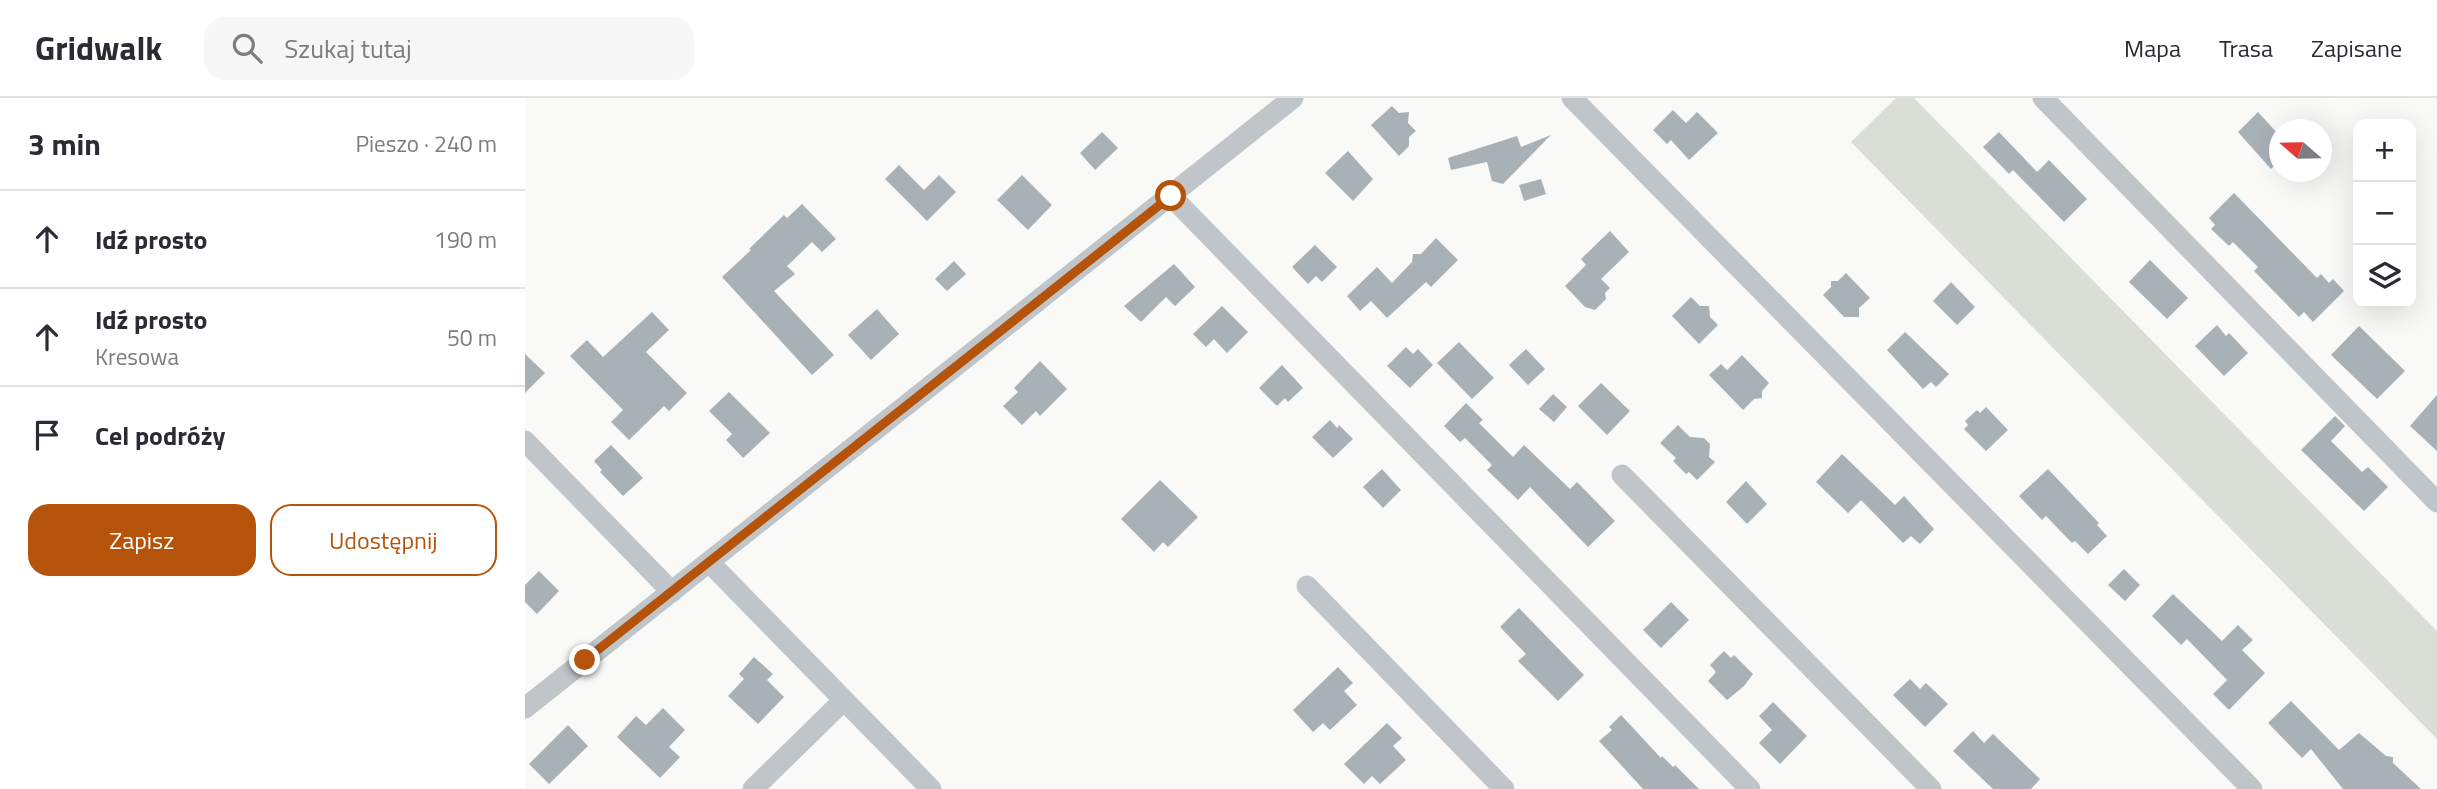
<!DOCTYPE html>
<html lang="pl">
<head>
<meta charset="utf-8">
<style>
	:root { --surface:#fff; --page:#f7f7f7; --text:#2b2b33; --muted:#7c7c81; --line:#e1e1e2; --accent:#b45309 }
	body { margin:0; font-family:"Titillium Web",sans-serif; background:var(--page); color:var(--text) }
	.controls { position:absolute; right:21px; top:21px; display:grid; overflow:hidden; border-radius:14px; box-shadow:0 7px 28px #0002 }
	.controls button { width:63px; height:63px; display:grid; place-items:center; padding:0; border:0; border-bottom:2px solid var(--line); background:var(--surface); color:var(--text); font:35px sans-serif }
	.compass { position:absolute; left:1744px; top:21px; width:63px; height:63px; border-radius:50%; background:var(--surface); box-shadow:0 7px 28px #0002; rotate:290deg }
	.stop { position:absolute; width:21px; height:21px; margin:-16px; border:5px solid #b45309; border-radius:50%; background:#fff }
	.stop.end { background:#b45309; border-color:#fff; box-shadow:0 2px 7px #0008 }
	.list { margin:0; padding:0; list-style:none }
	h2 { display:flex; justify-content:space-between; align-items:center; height:91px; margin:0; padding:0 28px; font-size:30px }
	h2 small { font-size:23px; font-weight:400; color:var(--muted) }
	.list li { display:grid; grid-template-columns:46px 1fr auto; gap:21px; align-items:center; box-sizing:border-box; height:98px; padding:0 28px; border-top:2px solid var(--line) }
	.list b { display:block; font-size:26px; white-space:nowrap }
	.list p { margin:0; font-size:23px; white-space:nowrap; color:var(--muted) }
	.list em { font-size:23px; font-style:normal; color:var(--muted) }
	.actions { display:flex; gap:14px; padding:21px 28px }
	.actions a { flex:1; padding:16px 0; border:2px solid var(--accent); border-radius:21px; text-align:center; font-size:24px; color:var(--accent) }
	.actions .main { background:var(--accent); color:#fff }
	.icon { flex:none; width:38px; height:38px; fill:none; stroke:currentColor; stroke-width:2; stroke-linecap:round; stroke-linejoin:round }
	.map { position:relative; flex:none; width:1912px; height:691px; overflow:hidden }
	header { display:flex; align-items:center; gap:42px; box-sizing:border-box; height:98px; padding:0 35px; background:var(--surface); border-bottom:2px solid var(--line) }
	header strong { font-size:33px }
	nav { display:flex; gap:38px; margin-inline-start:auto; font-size:24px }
	.search { width:490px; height:63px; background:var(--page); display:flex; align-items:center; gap:18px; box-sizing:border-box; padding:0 24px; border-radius:21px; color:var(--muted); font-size:26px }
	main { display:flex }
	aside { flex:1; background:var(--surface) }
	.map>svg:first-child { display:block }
	.green { fill:#daded7 }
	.building { fill:#a8b1b6 }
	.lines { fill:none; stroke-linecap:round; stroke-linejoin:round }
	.minor { stroke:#c0c5c9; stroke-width:21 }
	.route { stroke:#b45309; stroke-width:9 }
</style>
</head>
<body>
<header>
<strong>Gridwalk</strong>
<div class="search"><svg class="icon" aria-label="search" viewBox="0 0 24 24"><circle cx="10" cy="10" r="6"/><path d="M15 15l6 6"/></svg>Szukaj tutaj</div>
<nav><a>Mapa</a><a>Trasa</a><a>Zapisane</a></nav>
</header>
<main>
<aside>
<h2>3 min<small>Pieszo · 240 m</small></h2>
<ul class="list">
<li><svg class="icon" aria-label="ahead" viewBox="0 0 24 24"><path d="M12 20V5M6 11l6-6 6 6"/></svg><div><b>Idź prosto</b></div><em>190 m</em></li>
<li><svg class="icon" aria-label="ahead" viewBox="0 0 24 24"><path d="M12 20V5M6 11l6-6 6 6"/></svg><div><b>Idź prosto</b><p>Kresowa</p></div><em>50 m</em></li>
<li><svg class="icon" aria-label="arrive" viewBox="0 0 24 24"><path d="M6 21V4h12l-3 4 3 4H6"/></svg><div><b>Cel podróży</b></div></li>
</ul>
<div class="actions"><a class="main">Zapisz</a><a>Udostępnij</a></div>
</aside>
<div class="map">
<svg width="1912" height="691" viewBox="0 0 1912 691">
	<rect width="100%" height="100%" fill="#f9f9f7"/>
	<path class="green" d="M 1371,0 L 1389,0 L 1912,533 L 1912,641 L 1326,44 Z"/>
	<path class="building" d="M 867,8 L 874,15 L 884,14 L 883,25 L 891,33 L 884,39 L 884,48 L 874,58 L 846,27 Z
		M 1148,12 L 1161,25 L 1172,14 L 1193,35 L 1164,62 L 1146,42 L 1142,46 L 1128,32 Z
		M 1733,14 L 1754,37 L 1754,63 L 1746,71 L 1713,34 Z
		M 577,34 L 593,50 L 570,72 L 555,55 Z
		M 1474,34 L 1512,74 L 1524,62 L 1562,101 L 1539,124 L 1488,72 L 1484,76 L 1458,49 Z
		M 1026,37 L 978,86 L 967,83 L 962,64 L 926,72 L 923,60 L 992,38 L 996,49 Z
		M 823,53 L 848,81 L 828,103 L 800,75 Z
		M 374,67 L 399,92 L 414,77 L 431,94 L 402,123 L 360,81 Z
		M 497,77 L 527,107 L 503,132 L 472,102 Z
		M 1016,81 L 1021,96 L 999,103 L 994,87 Z
		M 1709,95 L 1792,180 L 1796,176 L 1804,185 L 1808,181 L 1819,193 L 1788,224 L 1779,214 L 1774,219 L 1729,173 L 1733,169 L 1708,144 L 1704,148 L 1686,131 L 1690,127 L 1684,120 Z
		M 277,106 L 311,141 L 297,154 L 287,144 L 262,168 L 270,176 L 249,193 L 309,257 L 287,277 L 197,179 L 226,152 L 224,151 L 259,117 L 262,120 Z
		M 1085,133 L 1104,154 L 1076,181 L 1085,190 L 1080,195 L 1081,201 L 1070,212 L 1060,209 L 1040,188 L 1061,167 L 1056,161 Z
		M 911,140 L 933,162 L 906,189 L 901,184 L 862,220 L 846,203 L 835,213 L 822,198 L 852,169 L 867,185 L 887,164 L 888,156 L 896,156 Z
		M 790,147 L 812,169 L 797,184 L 791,178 L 783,186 L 767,169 Z
		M 1625,162 L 1663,200 L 1642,221 L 1604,184 Z
		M 429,163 L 441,176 L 422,193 L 410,181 Z
		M 649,166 L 670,189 L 650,208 L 641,199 L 616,224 L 599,208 Z
		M 1321,175 L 1345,200 L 1334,210 L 1334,219 L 1319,219 L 1298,197 L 1306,189 L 1306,183 L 1313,183 Z
		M 1426,184 L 1450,209 L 1432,227 L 1408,203 Z
		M 1166,199 L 1175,208 L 1184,208 L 1185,219 L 1193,227 L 1174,246 L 1147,218 Z
		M 697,208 L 723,234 L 702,255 L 689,241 L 681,249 L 668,236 Z
		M 352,211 L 374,236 L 346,262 L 323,237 Z
		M 127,214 L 144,232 L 121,254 L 162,295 L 144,313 L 139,308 L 104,342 L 86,324 L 98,312 L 45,258 L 62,242 L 78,259 Z
		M 1692,227 L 1701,238 L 1704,235 L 1723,255 L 1699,278 L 1670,248 Z
		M 1834,228 L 1880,273 L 1852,301 L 1806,257 Z
		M 1380,234 L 1424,276 L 1411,289 L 1406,284 L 1398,291 L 1362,252 Z
		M 934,244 L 969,280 L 947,301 L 912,265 Z
		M 881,249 L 888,256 L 893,251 L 908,267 L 885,290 L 862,268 Z
		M 1001,251 L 1020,271 L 1003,287 L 984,267 Z
		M 0,256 L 20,275 L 0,295 Z
		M 1217,257 L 1244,285 L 1237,293 L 1237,300 L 1229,301 L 1218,312 L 1184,277 L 1196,266 L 1202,272 Z
		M 515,263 L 542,291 L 515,318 L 511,313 L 497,327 L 478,308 L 493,294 L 489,290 Z
		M 757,267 L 778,290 L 763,304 L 760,300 L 752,308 L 734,290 Z
		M 1076,285 L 1105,313 L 1082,337 L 1053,308 Z
		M 204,294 L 245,335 L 218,360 L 201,342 L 207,336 L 184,313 Z
		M 1028,296 L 1042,309 L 1029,324 L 1014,311 Z
		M 1912,297 L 1912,353 L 1885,328 Z
		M 941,305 L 958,322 L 954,325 L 988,359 L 999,347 L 1045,391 L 1052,384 L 1090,423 L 1063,449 L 1005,389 L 993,402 L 962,372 L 967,367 L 940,340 L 935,344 L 919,328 Z
		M 1461,309 L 1483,332 L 1461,353 L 1439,331 L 1443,327 L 1440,323 L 1452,312 L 1455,315 Z
		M 1810,318 L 1820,328 L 1806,343 L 1837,374 L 1843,369 L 1863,389 L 1839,413 L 1776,352 Z
		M 805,322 L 812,330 L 814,327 L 828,341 L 808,360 L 787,339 Z
		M 1153,327 L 1165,339 L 1179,340 L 1185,346 L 1184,359 L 1190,364 L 1172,382 L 1164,374 L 1161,376 L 1148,363 L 1151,360 L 1135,345 Z
		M 86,347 L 118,380 L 98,398 L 75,374 L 77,372 L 69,363 Z
		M 1317,356 L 1370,407 L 1379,398 L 1409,431 L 1395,446 L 1386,438 L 1378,445 L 1336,402 L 1323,415 L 1291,384 Z
		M 857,371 L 876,392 L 858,410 L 838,389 Z
		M 1523,371 L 1574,425 L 1572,427 L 1582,438 L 1563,456 L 1550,443 L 1547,445 L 1521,418 L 1517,422 L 1494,398 Z
		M 635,382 L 673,419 L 643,449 L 638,444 L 629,454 L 596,421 Z
		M 1221,383 L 1242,406 L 1222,426 L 1201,404 Z
		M 1599,471 L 1615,487 L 1600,503 L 1583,487 Z
		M 14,473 L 34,493 L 12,516 L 0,504 L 0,487 Z
		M 1648,496 L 1697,543 L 1713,527 L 1728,542 L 1717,552 L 1740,575 L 1704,612 L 1688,596 L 1702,582 L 1662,541 L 1656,547 L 1627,518 Z
		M 1146,504 L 1164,522 L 1136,550 L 1118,532 Z
		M 994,510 L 1059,577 L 1033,603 L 993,563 L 1001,556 L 975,529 Z
		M 1199,553 L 1206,560 L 1209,557 L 1228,576 L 1219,588 L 1202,602 L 1183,583 L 1191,574 L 1185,567 Z
		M 229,559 L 248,576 L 242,582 L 259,599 L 233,626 L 203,598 L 219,581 L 214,576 Z
		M 813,569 L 828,585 L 819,593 L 832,607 L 805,632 L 798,625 L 788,634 L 768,612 Z
		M 1385,581 L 1395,591 L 1401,585 L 1423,606 L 1400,629 L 1368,597 Z
		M 1766,603 L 1814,652 L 1834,635 L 1861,658 L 1868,659 L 1868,665 L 1896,691 L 1818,691 L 1786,651 L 1777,660 L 1743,625 Z
		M 1248,604 L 1282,638 L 1255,666 L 1234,645 L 1247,632 L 1234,618 Z
		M 138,610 L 160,632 L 144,649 L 155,659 L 135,680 L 92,639 L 111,618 L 121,627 Z
		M 1096,617 L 1136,660 L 1137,658 L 1148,669 L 1150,667 L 1174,691 L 1118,691 L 1074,643 L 1087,632 L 1084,629 Z
		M 862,625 L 877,640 L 868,648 L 881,662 L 855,686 L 847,678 L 839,686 L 819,666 Z
		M 43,627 L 63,648 L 24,686 L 4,666 Z
		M 1448,633 L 1459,645 L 1468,636 L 1515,681 L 1506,691 L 1468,691 L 1428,653 Z"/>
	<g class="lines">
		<path class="minor" d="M 1047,0 L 1727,691
			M 1518,0 L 1912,404
			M 646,98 L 1225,691
			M 0,343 L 147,494
			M 1097,377 L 1406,691
			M 185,465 L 406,691
			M 782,488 L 979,691
			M 0,610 L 768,0
			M 228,691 L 319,602"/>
	</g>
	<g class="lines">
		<path class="route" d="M 60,562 L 646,98"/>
	</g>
</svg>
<div class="controls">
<button>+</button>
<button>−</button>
<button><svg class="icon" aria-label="layers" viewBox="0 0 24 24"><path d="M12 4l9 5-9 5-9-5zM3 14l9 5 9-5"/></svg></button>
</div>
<svg class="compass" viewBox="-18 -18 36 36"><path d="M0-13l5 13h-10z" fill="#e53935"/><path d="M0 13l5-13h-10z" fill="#7c7c81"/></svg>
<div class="stop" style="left:646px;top:98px"></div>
<div class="stop end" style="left:60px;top:562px"></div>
</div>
</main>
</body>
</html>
